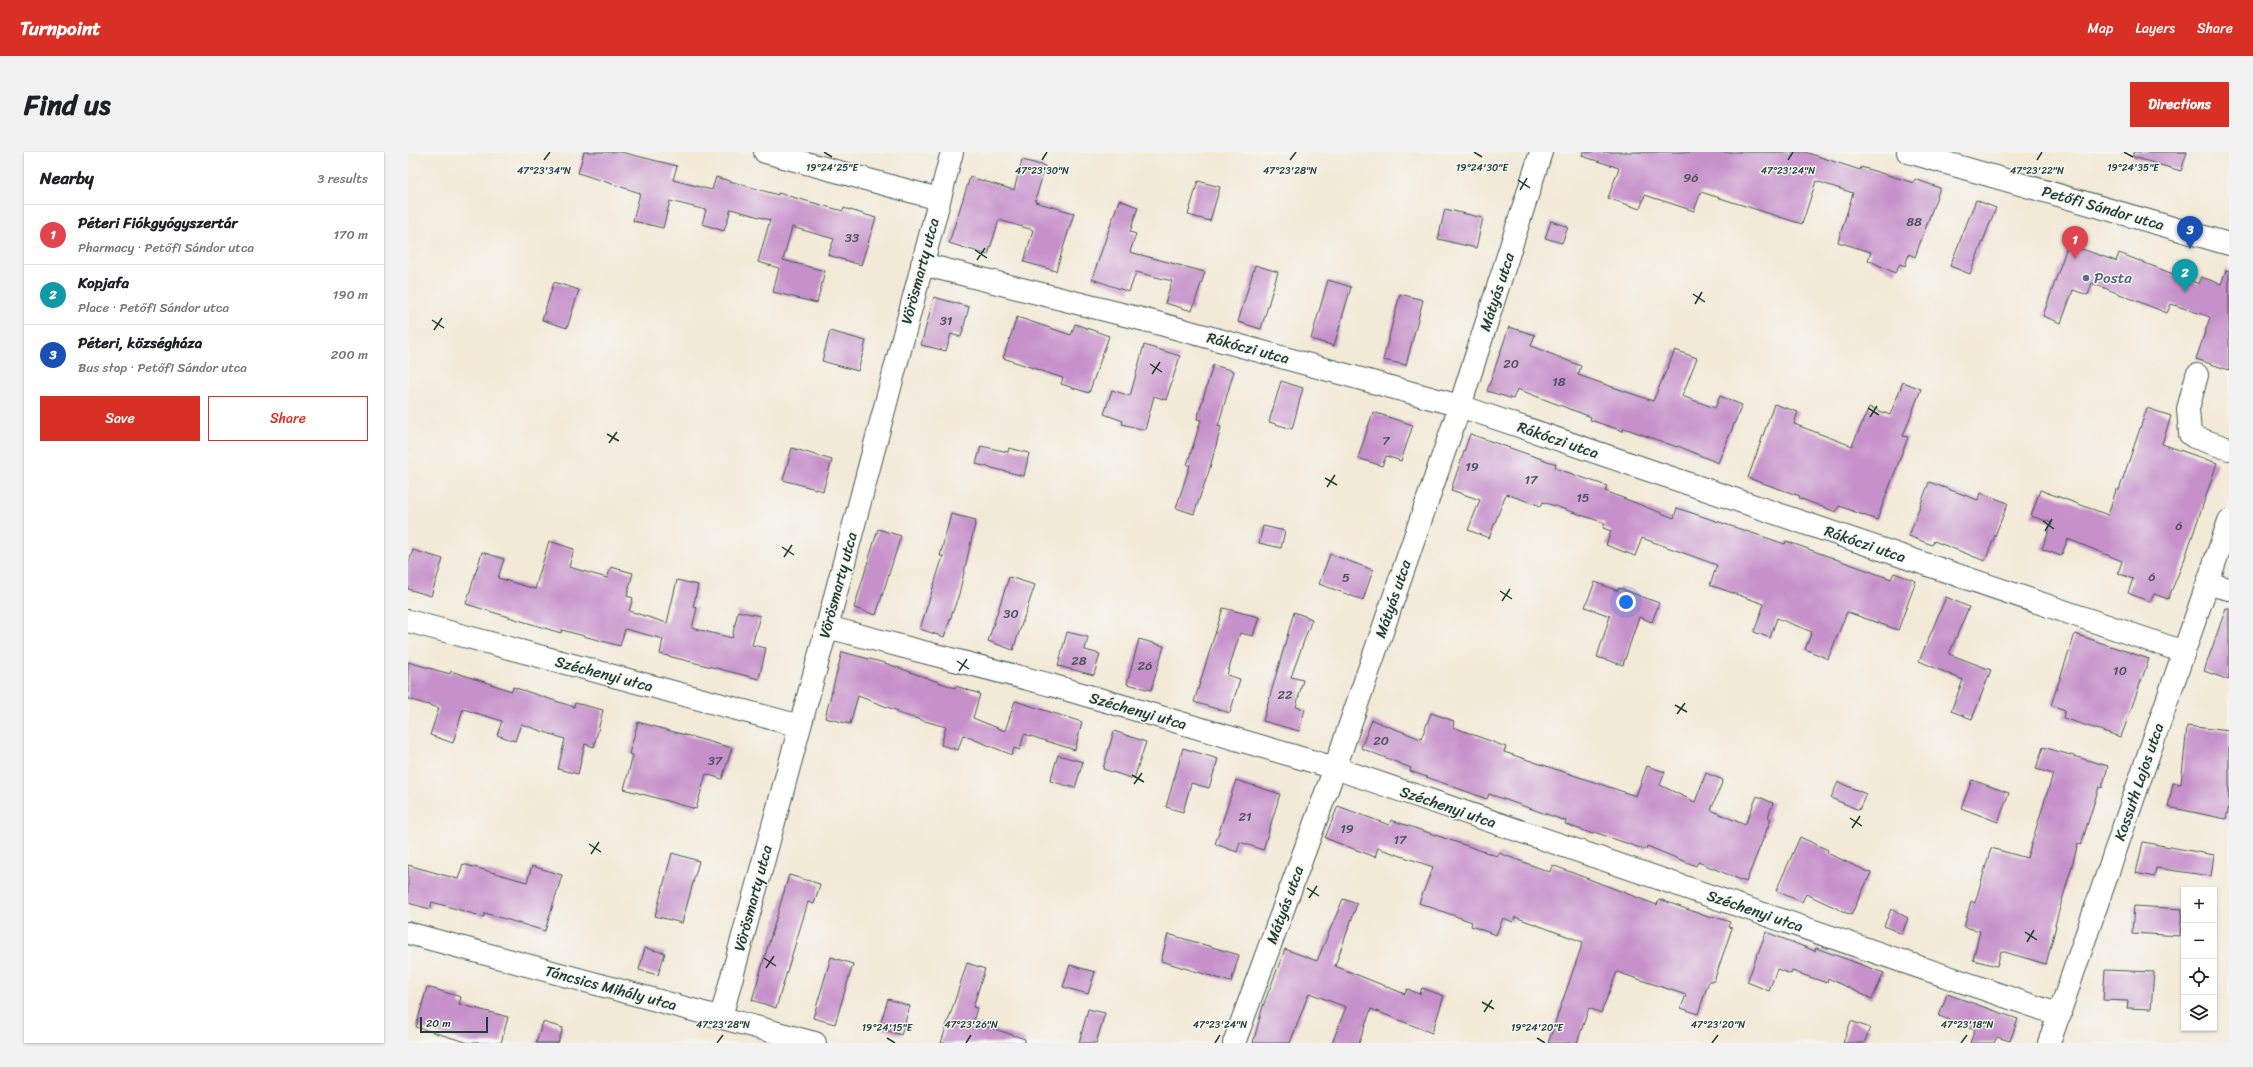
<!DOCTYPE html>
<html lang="en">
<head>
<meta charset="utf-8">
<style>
	:root { --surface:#fff; --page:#f2f2f2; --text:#202124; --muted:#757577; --line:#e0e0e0; --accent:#d93025 }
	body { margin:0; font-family:Sriracha,sans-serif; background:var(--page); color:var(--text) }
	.controls { position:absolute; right:12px; bottom:12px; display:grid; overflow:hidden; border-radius:0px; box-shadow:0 1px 3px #0004 }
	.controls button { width:36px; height:36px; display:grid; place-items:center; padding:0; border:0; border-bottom:1px solid var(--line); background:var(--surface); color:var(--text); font:20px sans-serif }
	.scale { position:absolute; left:12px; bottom:10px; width:68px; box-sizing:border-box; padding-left:4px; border:2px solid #1f3d34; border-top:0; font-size:11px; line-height:14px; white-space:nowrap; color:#1f3d34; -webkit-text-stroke:3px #f6f6f2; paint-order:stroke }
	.you { position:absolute; left:1218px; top:450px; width:14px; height:14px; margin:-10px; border:3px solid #fff; border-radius:50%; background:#1a73e8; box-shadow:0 0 0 6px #1a73e833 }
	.badge { display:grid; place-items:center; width:26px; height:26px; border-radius:50%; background:var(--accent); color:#fff; font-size:13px; font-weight:700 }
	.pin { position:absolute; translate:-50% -33px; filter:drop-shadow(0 1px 2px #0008) }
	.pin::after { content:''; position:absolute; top:21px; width:14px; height:12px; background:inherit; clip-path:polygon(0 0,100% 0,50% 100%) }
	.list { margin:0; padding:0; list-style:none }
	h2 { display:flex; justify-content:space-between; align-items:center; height:52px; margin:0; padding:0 16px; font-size:17px }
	h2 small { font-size:13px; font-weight:400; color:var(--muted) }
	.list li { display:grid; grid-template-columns:26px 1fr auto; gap:12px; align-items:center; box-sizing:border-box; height:60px; padding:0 16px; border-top:1px solid var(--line) }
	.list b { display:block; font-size:15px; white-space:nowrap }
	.list p { margin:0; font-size:13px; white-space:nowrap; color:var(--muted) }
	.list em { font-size:13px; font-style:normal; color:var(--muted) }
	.actions { display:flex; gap:8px; padding:12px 16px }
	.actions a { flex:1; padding:9px 0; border:1px solid var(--accent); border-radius:0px; text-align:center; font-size:14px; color:var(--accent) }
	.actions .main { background:var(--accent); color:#fff }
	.icon { flex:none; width:22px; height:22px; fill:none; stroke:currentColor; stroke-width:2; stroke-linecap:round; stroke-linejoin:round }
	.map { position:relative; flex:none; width:1821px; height:891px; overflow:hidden; border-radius:0px }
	header { display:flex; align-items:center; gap:24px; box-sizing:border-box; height:56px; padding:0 20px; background:var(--accent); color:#fff }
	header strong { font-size:19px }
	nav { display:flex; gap:22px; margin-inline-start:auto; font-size:14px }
	.intro { display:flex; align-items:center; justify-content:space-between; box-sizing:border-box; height:96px; padding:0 24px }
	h1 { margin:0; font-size:28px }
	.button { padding:10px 18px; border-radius:0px; background:var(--accent); color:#fff; font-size:14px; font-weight:700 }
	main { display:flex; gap:24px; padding:0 24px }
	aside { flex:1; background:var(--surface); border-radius:0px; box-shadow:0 1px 3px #0004 }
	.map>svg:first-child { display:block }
	.building { fill:#c690ca }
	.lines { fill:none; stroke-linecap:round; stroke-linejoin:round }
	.minor-casing { stroke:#3f574c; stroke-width:24 }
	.major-casing { stroke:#3f574c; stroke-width:24 }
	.minor { stroke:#fff; stroke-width:22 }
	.major { stroke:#fff; stroke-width:22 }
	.ticks { fill:none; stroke:#1f3d34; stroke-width:1.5 }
	.service-dot { fill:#5c6f8a; stroke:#f6f6f2; stroke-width:1.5 }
	.labels { text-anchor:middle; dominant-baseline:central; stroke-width:3; stroke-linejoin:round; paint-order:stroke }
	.number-label { font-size:13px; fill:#49525a }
	.street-label { font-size:15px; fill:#1f3d34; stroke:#f6f6f2 }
	.service-label { font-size:15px; fill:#4e5e75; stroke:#f6f6f2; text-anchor:start }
	.ticks-label { font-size:10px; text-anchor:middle; fill:#1f3d34; stroke:#f6f6f2; stroke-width:3; stroke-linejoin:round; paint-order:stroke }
</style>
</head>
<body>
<header>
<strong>Turnpoint</strong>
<nav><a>Map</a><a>Layers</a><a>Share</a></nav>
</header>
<div class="intro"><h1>Find us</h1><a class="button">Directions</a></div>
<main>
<aside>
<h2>Nearby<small>3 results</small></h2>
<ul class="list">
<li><span class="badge" style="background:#e0444e">1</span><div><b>Péteri Fiókgyógyszertár</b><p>Pharmacy · Petőfi Sándor utca</p></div><em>170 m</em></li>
<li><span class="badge" style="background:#0f9aa8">2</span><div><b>Kopjafa</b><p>Place · Petőfi Sándor utca</p></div><em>190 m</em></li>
<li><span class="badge" style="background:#1a4fb4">3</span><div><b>Péteri, községháza</b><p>Bus stop · Petőfi Sándor utca</p></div><em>200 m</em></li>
</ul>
<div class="actions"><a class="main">Save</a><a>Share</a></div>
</aside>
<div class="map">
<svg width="1821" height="891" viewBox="0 0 1821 891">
	<rect width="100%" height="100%" fill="#f6f6f2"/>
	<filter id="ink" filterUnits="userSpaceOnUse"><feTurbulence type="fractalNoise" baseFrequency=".025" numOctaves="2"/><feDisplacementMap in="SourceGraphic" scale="8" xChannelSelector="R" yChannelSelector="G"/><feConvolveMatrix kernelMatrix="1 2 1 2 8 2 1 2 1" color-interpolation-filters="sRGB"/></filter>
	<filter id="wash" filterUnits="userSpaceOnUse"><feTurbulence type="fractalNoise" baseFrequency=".012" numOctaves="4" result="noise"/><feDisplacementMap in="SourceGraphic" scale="16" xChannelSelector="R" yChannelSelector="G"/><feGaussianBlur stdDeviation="0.9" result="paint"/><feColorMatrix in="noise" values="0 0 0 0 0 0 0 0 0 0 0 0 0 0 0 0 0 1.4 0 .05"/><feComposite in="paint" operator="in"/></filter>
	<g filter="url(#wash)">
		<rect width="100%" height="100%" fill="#f3e9d7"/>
		<g id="blocks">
			<path class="building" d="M 176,0 L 213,0 L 269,14 L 265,28 L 304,38 L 308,25 L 370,43 L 370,41 L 435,59 L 436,56 L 468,66 L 453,113 L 420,103 L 426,87 L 384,75 L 375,108 L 417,119 L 409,151 L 365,140 L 371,116 L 350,110 L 362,68 L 323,57 L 316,79 L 294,72 L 298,58 L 262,49 L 255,76 L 225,69 L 232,41 L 170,21 Z
				M 1175,0 L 1397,0 L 1452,18 L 1453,15 L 1506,31 L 1507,27 L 1532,36 L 1507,105 L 1501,102 L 1497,114 L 1492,112 L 1487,121 L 1460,108 L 1463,100 L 1430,90 L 1445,41 L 1408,29 L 1394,72 L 1293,40 L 1286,59 L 1237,43 L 1232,57 L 1200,46 L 1211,16 L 1174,4 Z
				M 1725,0 L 1779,0 L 1773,19 L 1725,5 Z
				M 614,8 L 637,14 L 627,50 L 666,61 L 648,119 L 616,110 L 625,78 L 591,68 L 580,103 L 541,91 L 562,25 L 606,38 Z
				M 790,29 L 812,35 L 802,69 L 780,63 Z
				M 711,48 L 730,55 L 722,80 L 728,82 L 722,100 L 797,120 L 784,159 L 757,151 L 764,129 L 728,120 L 721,140 L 684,127 Z
				M 1568,48 L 1588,56 L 1562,122 L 1542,114 Z
				M 1037,57 L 1075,66 L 1068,96 L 1030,87 Z
				M 1143,69 L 1160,75 L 1154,91 L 1137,86 Z
				M 1660,92 L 1708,109 L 1711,101 L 1791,132 L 1793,125 L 1813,132 L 1818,118 L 1821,119 L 1821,218 L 1788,207 L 1802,165 L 1763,152 L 1759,161 L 1684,131 L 1680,143 L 1665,138 L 1653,171 L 1635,164 Z
				M 847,113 L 870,120 L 853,177 L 830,170 Z
				M 920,128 L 943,135 L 926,194 L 903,187 Z
				M 146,130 L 171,138 L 159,176 L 134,168 Z
				M 992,142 L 1015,148 L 998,213 L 975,208 Z
				M 526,145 L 561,155 L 553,185 L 543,182 L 538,199 L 513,193 Z
				M 609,165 L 663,183 L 667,172 L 701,184 L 681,241 L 653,232 L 655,226 L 595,206 Z
				M 1101,175 L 1127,183 L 1123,194 L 1173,214 L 1170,223 L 1245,249 L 1267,198 L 1289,206 L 1274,244 L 1307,256 L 1312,244 L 1334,253 L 1310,311 L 1270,294 L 1269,295 L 1216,276 L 1215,279 L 1182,268 L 1183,265 L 1109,237 L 1105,247 L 1079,239 Z
				M 422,179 L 458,189 L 450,219 L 414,209 Z
				M 736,193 L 772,204 L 758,248 L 746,244 L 737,278 L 714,272 L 715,269 L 696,262 L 704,238 L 722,244 Z
				M 805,213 L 826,219 L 810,274 L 813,275 L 801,319 L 786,362 L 768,356 L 782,313 L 779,313 L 793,268 L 789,267 Z
				M 873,229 L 895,236 L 884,277 L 861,270 Z
				M 1495,230 L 1513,237 L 1495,284 L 1500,285 L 1469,368 L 1431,354 L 1428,360 L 1391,346 L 1392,344 L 1340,326 L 1366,252 L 1390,260 L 1386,272 L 1444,294 L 1461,255 L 1482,263 Z
				M 1739,256 L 1763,264 L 1754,292 L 1809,311 L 1777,406 L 1760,447 L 1746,442 L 1742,450 L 1720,441 L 1725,427 L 1710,421 L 1714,409 L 1660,387 L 1653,404 L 1634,397 L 1644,371 L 1623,364 L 1632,338 L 1700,363 L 1708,338 L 1711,338 Z
				M 965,260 L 1005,273 L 993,309 L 978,304 L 974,314 L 950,306 Z
				M 1062,282 L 1148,312 L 1147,316 L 1199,334 L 1197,339 L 1266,366 L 1269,356 L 1377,392 L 1378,389 L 1483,427 L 1486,421 L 1508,429 L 1490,478 L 1439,460 L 1420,507 L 1397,497 L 1404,480 L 1369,466 L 1362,486 L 1346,480 L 1356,452 L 1302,433 L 1309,413 L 1234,386 L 1227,404 L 1198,393 L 1203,379 L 1195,376 L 1197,371 L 1135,350 L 1133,354 L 1098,342 L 1081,386 L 1060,378 L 1072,348 L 1043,338 Z
				M 573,294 L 600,300 L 601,296 L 621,301 L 616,324 L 568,312 Z
				M 384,296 L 424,308 L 415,339 L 375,328 Z
				M 1521,330 L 1570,348 L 1573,341 L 1600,351 L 1577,409 L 1526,389 L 1524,393 L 1501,384 Z
				M 543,362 L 568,368 L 551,442 L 536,485 L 512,477 L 535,404 L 532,404 Z
				M 855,374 L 877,379 L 873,396 L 851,391 Z
				M 470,377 L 493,384 L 468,463 L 446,456 Z
				M 141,389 L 166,397 L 161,415 L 199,426 L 203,415 L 225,421 L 219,444 L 225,446 L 221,459 L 259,471 L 269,428 L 290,433 L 285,455 L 289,456 L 284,476 L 324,486 L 330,459 L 352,464 L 344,493 L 358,496 L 351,527 L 252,502 L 255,487 L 217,477 L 212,494 L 154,478 L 153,481 L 58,452 L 74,400 L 96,407 L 90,426 L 127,437 Z
				M 5,398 L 35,407 L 23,444 L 0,437 L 0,413 Z
				M 922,402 L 965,418 L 955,448 L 911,432 Z
				M 601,425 L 627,433 L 605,498 L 580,489 Z
				M 1187,430 L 1210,439 L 1211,436 L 1251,451 L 1244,470 L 1231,465 L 1215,513 L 1189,505 L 1202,464 L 1177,455 Z
				M 1538,445 L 1561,455 L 1541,502 L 1583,518 L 1564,567 L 1543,559 L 1555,528 L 1511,509 Z
				M 815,456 L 851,465 L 845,484 L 832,481 L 819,523 L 832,527 L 822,561 L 786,550 Z
				M 1818,456 L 1821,456 L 1821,528 L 1796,519 Z
				M 886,460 L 904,467 L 883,525 L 895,528 L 888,555 L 897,557 L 891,579 L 855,569 Z
				M 659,480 L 680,485 L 677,498 L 692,502 L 686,523 L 650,514 Z
				M 1667,482 L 1741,507 L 1713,585 L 1655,566 L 1657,558 L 1643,553 Z
				M 731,487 L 756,494 L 743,538 L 719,532 Z
				M 434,500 L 477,511 L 547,536 L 548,534 L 572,542 L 565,566 L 597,579 L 607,549 L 674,570 L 667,598 L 616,582 L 612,598 L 606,596 L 604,603 L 555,583 L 550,598 L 533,593 L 538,575 L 489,561 L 490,559 L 450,544 L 442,572 L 417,566 Z
				M 0,510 L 42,522 L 43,519 L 104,539 L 105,535 L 166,555 L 167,551 L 195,558 L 186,595 L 177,592 L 170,622 L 150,617 L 157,587 L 113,572 L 107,589 L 89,583 L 94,569 L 55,557 L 45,591 L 22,583 L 31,556 L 0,547 Z
				M 1023,561 L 1046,569 L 1045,575 L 1098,595 L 1096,600 L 1228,644 L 1239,614 L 1257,620 L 1252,633 L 1287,650 L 1298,621 L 1315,628 L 1303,658 L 1337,673 L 1349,644 L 1365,651 L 1360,665 L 1363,667 L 1338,730 L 1290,710 L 1288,714 L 1239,694 L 1238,698 L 1186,680 L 1185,682 L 1157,672 L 1158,669 L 1081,642 L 1079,647 L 1002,619 L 1003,616 L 953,596 L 964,568 L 1013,587 Z
				M 230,570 L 324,596 L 314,627 L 298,622 L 288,657 L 216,637 L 225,603 L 221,602 Z
				M 1779,574 L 1821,579 L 1821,654 L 1818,667 L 1760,655 L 1765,631 L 1773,632 Z
				M 706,579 L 738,590 L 726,627 L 695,617 Z
				M 1635,595 L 1700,614 L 1694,636 L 1691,635 L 1673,693 L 1670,692 L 1647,773 L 1648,774 L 1638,812 L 1593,799 L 1589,814 L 1565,808 L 1572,779 L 1556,775 L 1563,749 L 1567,751 L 1583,696 L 1619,706 L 1645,622 L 1628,617 Z
				M 775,596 L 810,607 L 801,636 L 783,631 L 775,660 L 758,655 Z
				M 650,603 L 675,610 L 667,636 L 642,629 Z
				M 828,628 L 872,642 L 855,698 L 832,690 L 829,700 L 807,692 Z
				M 1564,628 L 1601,641 L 1590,670 L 1553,656 Z
				M 1430,630 L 1458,642 L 1451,658 L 1423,646 Z
				M 930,654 L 981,673 L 983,668 L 1089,704 L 1091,701 L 1142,720 L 1144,713 L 1249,753 L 1251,747 L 1303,766 L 1304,764 L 1322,770 L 1320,775 L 1324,776 L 1306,829 L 1301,829 L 1290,862 L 1273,856 L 1278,843 L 1209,820 L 1193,861 L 1181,856 L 1169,891 L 1140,891 L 1175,790 L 1107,765 L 1105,770 L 1095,766 L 1088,783 L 1063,774 L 1064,770 L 1011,751 L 1025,715 L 970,696 L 967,705 L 917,686 Z
				M 1392,685 L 1420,698 L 1419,701 L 1463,721 L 1443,763 L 1398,742 L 1394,750 L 1368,739 Z
				M 1735,690 L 1806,703 L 1803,724 L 1748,716 L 1746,725 L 1728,721 Z
				M 264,701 L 291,709 L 274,771 L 247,764 Z
				M 55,712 L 119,730 L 124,714 L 154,723 L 137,779 L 77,761 L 76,765 L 24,750 L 22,757 L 0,751 L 0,713 L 50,727 Z
				M 381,723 L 412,732 L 406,752 L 400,750 L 368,856 L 344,848 Z
				M 935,747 L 949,752 L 927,814 L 997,842 L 999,837 L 1012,842 L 1014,836 L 1036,844 L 1024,881 L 963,857 L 951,891 L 924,891 L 938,855 L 901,841 L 882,891 L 845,891 L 855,854 L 877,797 L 909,809 Z
				M 1726,754 L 1774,757 L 1772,784 L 1724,781 Z
				M 1483,757 L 1500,766 L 1494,782 L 1476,774 Z
				M 1358,780 L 1407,799 L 1408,796 L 1476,821 L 1464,847 L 1420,826 L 1419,831 L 1384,819 L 1383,822 L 1369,817 L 1361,839 L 1339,830 Z
				M 760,782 L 831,803 L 823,830 L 753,809 Z
				M 237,796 L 257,801 L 250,823 L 231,818 Z
				M 423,805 L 445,812 L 427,872 L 405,866 Z
				M 559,811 L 577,817 L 565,855 L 569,856 L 565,870 L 617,887 L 617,891 L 533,891 Z
				M 662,813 L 687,820 L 680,842 L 655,835 Z
				M 1697,818 L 1746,820 L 1743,857 L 1719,856 L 1720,849 L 1695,848 Z
				M 19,835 L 53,845 L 51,852 L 100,865 L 93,891 L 61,891 L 8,875 Z
				M 1539,842 L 1610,867 L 1602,889 L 1589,885 L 1586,891 L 1562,891 L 1567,877 L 1531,864 Z
				M 480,847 L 502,854 L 493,883 L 471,876 Z
				M 680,857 L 697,861 L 688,891 L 671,891 Z
				M 1443,869 L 1462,876 L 1456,891 L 1435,891 Z
				M 135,870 L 155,876 L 150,891 L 128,891 Z"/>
		</g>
	</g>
	<g filter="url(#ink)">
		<use href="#blocks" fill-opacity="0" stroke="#3f574c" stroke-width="1"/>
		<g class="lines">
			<g class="minor-casing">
				<path id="minor" d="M 357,0 L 531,47
					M 514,112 L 749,171 L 1052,254 L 1776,500
					M 1789,223 L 1780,257 L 1782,282 L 1786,285 L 1821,297
					M 1800,432 L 1821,437
					M 0,469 L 392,574
					M 419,475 L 643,533 L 927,616 L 1652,863
					M 0,781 L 407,891
					M 313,865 L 419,475 L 544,0
					M 826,891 L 927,616 L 1052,254 L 1133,0
					M 1641,891 L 1821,369"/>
			</g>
			<g class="major-casing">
				<path id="major" d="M 1500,0 L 1821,92"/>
			</g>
			<use href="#minor" class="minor"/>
			<use href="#major" class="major"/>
		</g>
	</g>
	<path class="ticks" d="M 416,0 L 424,5M 1066,0 L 1074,5M 1716,0 L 1725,5M 136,8 L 142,0M 634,8 L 639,0M 882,8 L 888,0M 1380,8 L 1385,0M 1629,8 L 1634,0M 1110,28 L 1122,36M 1112,38 L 1119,26M 567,98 L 579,106M 569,108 L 577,96M 1285,142 L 1297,150M 1287,152 L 1294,140M 24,168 L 36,176M 26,178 L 34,166M 742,212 L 754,220M 744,222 L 752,210M 1460,256 L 1471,263M 1462,265 L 1469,254M 199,282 L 211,289M 201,291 L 209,280M 917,326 L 929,333M 919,335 L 927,323M 1635,369 L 1646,377M 1637,379 L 1644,367M 374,395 L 386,403M 376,405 L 384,393M 1092,439 L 1104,447M 1094,449 L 1102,437M 549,509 L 561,517M 551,519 L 559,507M 1267,553 L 1279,560M 1269,562 L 1277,551M 724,623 L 736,630M 726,632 L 734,621M 1442,666 L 1454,674M 1444,676 L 1452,664M 181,692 L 193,700M 183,702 L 191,690M 899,736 L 911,744M 901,746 L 909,734M 1617,780 L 1629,788M 1619,790 L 1626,778M 356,806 L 368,814M 358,816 L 366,804M 1074,850 L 1086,857M 1076,860 L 1084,848M 479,886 L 487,891M 1129,886 L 1137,891M 309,891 L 315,883M 558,891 L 563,883M 807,891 L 812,883M 1304,891 L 1310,883M 1553,891 L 1559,883"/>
	<circle class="service-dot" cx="1678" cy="126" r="4"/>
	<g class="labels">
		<g class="number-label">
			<text x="1283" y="25">96</text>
			<text x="1506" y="69">88</text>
			<text x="444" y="85">33</text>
			<text x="538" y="168">31</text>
			<text x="1103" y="211">20</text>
			<text x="1151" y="229">18</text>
			<text x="978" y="288">7</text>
			<text x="1064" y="314">19</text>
			<text x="1123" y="327">17</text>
			<text x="1175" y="345">15</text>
			<text x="1771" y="373">6</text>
			<text x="1744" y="424">6</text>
			<text x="938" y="425">5</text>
			<text x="603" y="461">30</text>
			<text x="671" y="508">28</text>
			<text x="737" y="513">26</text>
			<text x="1712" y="518">10</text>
			<text x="877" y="542">22</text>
			<text x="973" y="588">20</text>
			<text x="307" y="608">37</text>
			<text x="837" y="664">21</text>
			<text x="939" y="676">19</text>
			<text x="992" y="687">17</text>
		</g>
		<g class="street-label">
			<text transform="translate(1695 56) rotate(16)">Petőfi Sándor utca</text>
			<text transform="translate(512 119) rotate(-75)">Vörösmarty utca</text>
			<text transform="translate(1089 140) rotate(-72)">Mátyás utca</text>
			<text transform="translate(840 196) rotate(15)">Rákóczi utca</text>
			<text transform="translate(1150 288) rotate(19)">Rákóczi utca</text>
			<text transform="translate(1457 392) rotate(19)">Rákóczi utca</text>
			<text transform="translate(430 433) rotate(-75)">Vörösmarty utca</text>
			<text transform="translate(985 447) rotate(-71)">Mátyás utca</text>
			<text transform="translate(196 522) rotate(15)">Széchenyi utca</text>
			<text transform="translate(730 559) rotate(16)">Széchenyi utca</text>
			<text transform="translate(1731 630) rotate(-71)">Kossuth Lajos utca</text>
			<text transform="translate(1040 655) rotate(19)">Széchenyi utca</text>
			<text transform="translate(345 746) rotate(-75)">Vörösmarty utca</text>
			<text transform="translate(877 753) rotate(-70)">Mátyás utca</text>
			<text transform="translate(1347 759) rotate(19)">Széchenyi utca</text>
			<text transform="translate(203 836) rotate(15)">Táncsics Mihály utca</text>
		</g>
		<g class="service-label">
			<text x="1686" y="126">Posta</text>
		</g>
	</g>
	<g class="ticks-label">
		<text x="424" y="19">19°24'25"E</text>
		<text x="1725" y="19">19°24'35"E</text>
		<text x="1074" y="19">19°24'30"E</text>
		<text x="136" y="22">47°23'34"N</text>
		<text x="634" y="22">47°23'30"N</text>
		<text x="882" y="22">47°23'28"N</text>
		<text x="1380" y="22">47°23'24"N</text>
		<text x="1629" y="22">47°23'22"N</text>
		<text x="315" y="876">47°23'28"N</text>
		<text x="563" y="876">47°23'26"N</text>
		<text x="812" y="876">47°23'24"N</text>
		<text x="1310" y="876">47°23'20"N</text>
		<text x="1559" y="876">47°23'18"N</text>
		<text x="479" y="879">19°24'15"E</text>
		<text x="1129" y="879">19°24'20"E</text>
	</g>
</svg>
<div class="controls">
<button>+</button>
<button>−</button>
<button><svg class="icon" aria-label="locate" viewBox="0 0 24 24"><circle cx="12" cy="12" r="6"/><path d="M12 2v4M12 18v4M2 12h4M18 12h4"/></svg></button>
<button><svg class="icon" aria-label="layers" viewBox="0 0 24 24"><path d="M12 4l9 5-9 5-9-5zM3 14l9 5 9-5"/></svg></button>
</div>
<div class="scale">20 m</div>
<div class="you"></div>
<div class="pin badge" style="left:1667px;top:107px;background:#e0444e">1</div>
<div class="pin badge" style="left:1777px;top:140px;background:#0f9aa8">2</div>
<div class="pin badge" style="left:1782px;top:97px;background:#1a4fb4">3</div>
</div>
</main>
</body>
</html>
